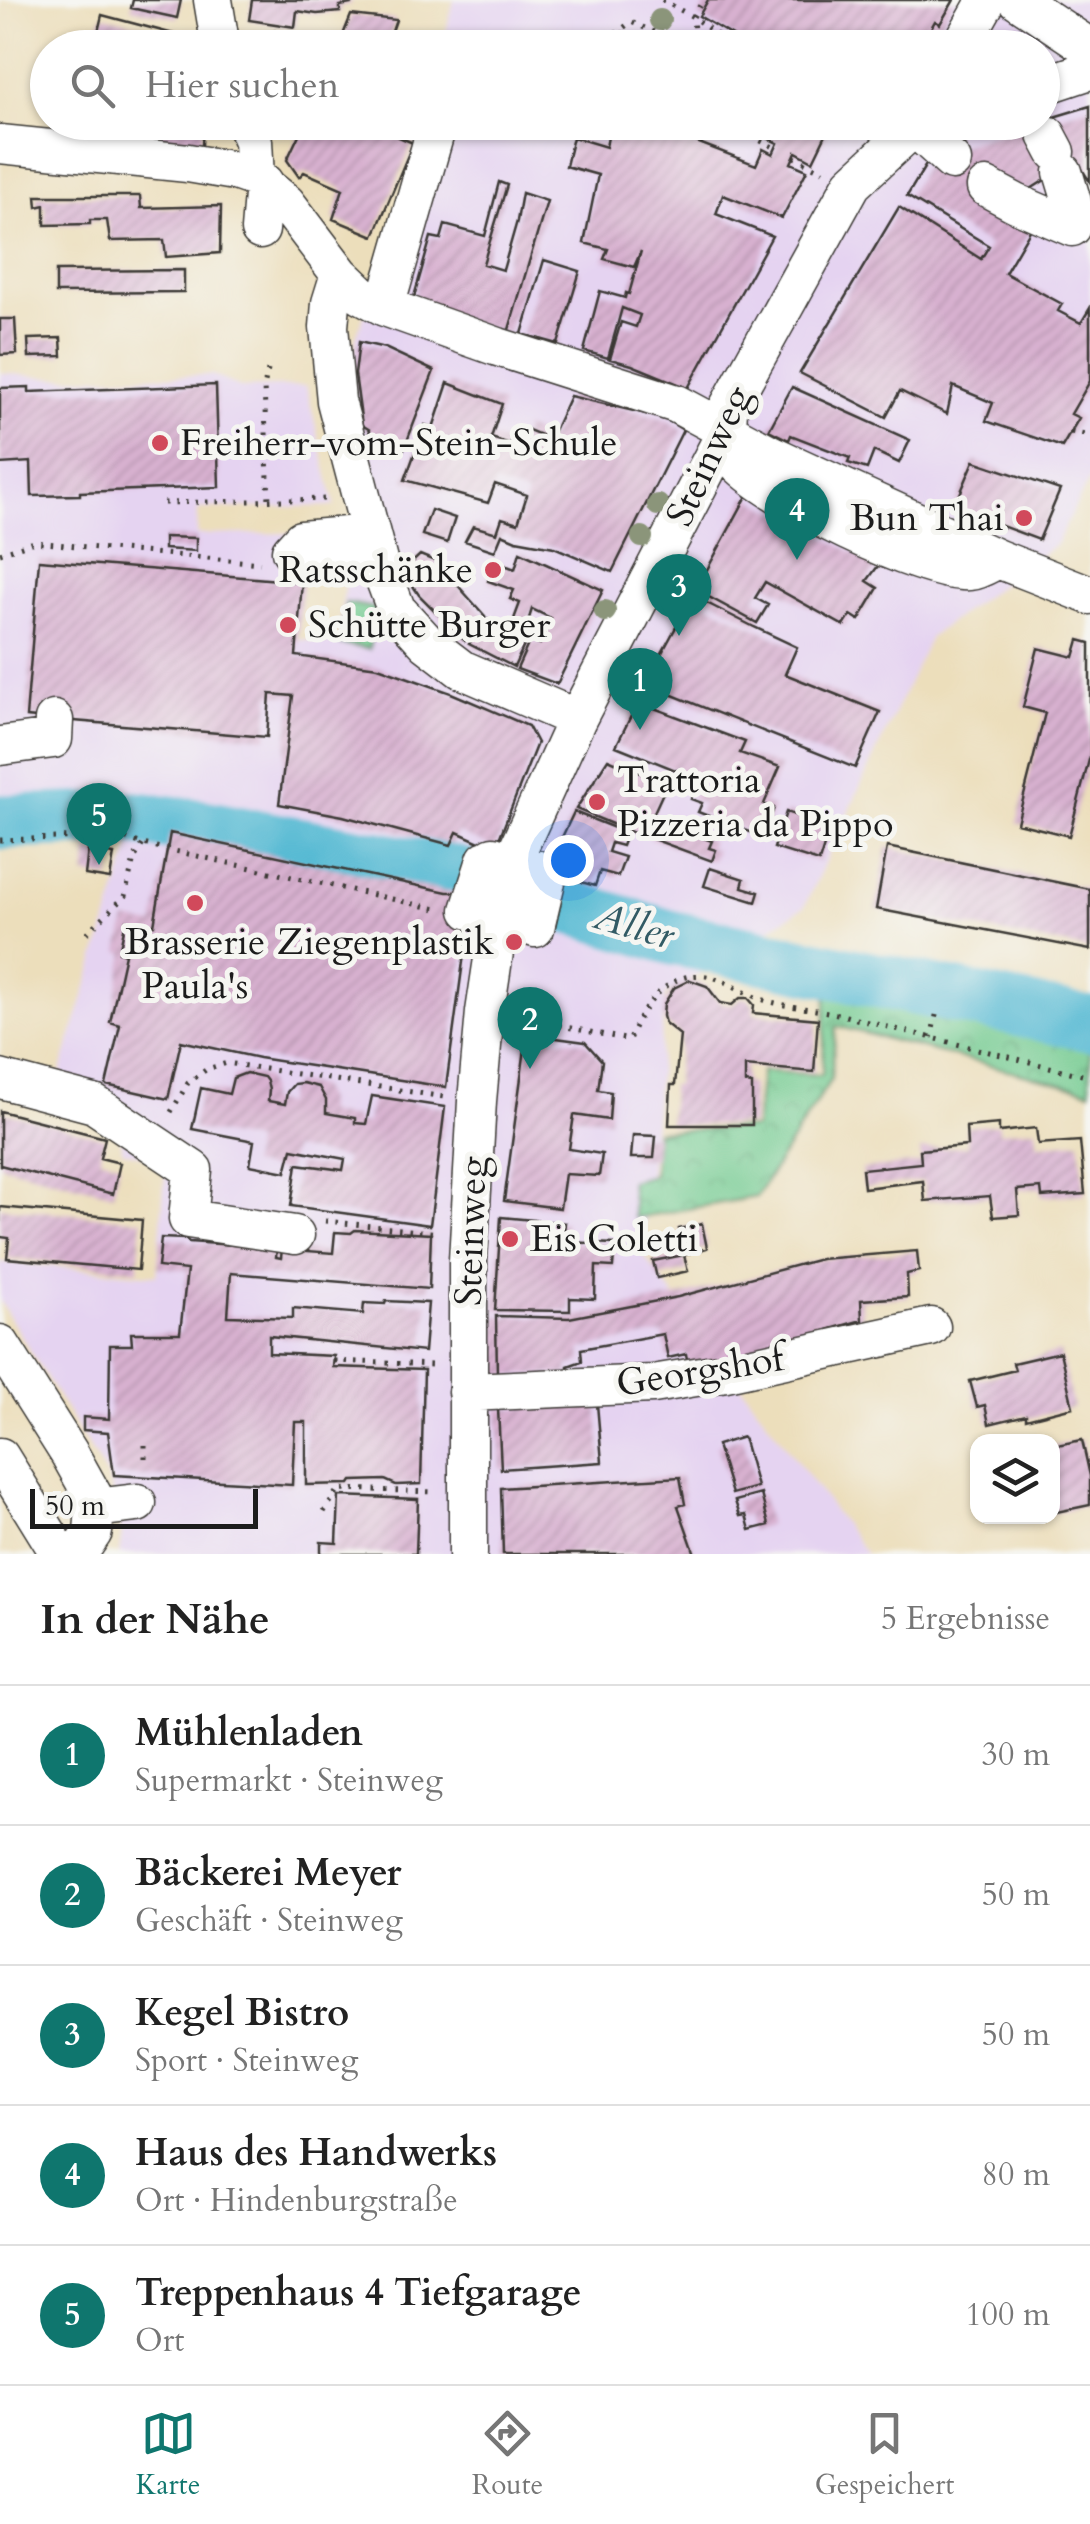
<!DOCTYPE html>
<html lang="de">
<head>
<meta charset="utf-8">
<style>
	:root { --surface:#fff; --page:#f6f6f6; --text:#222; --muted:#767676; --line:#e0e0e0; --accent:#0f766e }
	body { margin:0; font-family:Cardo,serif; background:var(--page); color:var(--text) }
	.controls { position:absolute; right:30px; bottom:30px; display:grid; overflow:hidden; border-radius:20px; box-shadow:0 2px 8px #0004 }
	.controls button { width:90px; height:90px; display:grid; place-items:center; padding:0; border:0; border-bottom:2px solid var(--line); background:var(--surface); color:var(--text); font:50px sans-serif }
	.scale { position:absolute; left:30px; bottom:25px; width:228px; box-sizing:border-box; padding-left:10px; border:5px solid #1c1c1c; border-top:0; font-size:28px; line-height:35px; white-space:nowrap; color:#1c1c1c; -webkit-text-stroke:8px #f6f6f2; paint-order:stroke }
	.you { position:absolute; left:568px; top:860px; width:35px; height:35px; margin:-25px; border:8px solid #fff; border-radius:50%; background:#1a73e8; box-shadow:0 0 0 15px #1a73e833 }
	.badge { display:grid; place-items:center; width:65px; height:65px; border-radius:50%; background:var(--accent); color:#fff; font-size:32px; font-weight:700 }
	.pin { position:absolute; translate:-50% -82px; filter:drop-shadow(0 2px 5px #0008) }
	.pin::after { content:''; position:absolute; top:52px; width:35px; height:30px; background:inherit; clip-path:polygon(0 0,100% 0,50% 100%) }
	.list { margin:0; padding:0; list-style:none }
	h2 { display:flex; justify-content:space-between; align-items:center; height:130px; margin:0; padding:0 40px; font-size:42px }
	h2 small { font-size:32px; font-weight:400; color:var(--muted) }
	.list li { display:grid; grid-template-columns:65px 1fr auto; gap:30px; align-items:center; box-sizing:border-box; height:140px; padding:0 40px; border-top:2px solid var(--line) }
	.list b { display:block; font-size:38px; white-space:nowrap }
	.list p { margin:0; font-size:32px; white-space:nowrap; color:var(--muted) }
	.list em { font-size:32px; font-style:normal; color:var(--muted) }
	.icon { flex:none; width:55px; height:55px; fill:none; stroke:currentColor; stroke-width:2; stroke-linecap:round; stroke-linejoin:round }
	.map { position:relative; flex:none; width:1090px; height:1554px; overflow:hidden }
	.search { position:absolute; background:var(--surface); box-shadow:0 2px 8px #0004; left:30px; right:30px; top:30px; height:110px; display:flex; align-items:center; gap:25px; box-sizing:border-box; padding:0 35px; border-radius:55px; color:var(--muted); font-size:38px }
	.sheet { height:830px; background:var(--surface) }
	nav { display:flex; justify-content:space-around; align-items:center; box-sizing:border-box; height:140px; border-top:2px solid var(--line); background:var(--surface); font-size:28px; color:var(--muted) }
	nav a { display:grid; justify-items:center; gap:5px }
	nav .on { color:var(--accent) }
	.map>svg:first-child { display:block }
	.built { fill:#e5d3f1 }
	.park { fill:url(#park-crowns); stroke:#487456; stroke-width:2.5 }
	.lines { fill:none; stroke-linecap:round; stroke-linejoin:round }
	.river { stroke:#55b9d3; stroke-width:55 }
	.building { fill:url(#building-hatch) }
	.minor-casing { stroke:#3b3934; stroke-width:41 }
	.path { stroke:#3b3934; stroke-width:5; stroke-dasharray:2.5 8; stroke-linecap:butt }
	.minor { stroke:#fff; stroke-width:38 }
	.tree { fill:#8b957a }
	.poi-dot { fill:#d1495b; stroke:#f6f6f2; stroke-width:4 }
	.labels { text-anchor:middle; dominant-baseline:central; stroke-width:10; stroke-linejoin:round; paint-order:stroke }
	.poi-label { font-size:38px; fill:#1c1c1c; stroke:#f6f6f2; text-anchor:start }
	.street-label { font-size:38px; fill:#1c1c1c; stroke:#f6f6f2 }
	.water-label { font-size:40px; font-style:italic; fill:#335b65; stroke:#f6f6f2 }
</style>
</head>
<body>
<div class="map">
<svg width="1090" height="1554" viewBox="0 0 1090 1554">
	<defs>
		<pattern id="park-crowns" width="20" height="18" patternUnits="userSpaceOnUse" patternTransform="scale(2.5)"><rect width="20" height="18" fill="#74cb91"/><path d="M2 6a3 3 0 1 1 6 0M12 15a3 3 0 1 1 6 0" fill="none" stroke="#64ae7c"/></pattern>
		<pattern id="building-hatch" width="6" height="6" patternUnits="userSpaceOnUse" patternTransform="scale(2.5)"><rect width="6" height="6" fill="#d8b1d0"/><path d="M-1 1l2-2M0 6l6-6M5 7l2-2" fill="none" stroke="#b998b2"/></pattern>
	</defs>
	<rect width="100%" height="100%" fill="#f6f6f2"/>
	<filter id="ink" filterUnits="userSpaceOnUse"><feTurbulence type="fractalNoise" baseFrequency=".01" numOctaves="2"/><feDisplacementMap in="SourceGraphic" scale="20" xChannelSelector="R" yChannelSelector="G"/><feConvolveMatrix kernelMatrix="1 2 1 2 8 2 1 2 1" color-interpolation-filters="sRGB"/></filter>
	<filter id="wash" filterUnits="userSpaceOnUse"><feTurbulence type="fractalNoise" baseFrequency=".0048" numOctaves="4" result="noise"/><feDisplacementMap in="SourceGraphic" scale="40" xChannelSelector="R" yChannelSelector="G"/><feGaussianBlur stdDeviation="2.25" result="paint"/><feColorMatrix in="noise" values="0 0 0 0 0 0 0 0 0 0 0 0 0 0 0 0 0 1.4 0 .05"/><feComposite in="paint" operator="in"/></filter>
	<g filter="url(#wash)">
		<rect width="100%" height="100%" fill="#ecdebb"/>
		<path class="built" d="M 454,0 L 1090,0 L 1090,478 L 1056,544 L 930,637 L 804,907 L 665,995 L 642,1253 L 866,1554 L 119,1554 L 122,1534 L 109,1480 L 0,1301 L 0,1262 L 157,1275 L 166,1161 L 123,1151 L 114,1120 L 51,1103 L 136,829 L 170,833 L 276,855 L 282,826 L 140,801 L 0,807 L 0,373 L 57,378 L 213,375 L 240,388 L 306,386 L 335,506 L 198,509 L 197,535 L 297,533 L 302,582 L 298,639 L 337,643 L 348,560 L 377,509 L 351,387 L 356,337 L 383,264 L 421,123 L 1042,122 L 1042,48 L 442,47 Z"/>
		<path class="park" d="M 346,603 L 375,608 L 369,649 L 340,644 Z
			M 827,988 L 928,1013 L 1090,1049 L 1090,1091 L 836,1026 L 831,1079 L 756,1197 L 634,1218 L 630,1181 L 653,1175 L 656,1131 L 755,1128 L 761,1071 L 822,1075 Z"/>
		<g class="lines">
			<path class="river" d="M 0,822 L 130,818 L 198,826 L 445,871 L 478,879 L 673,938 L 1090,1024"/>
		</g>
		<g id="blocks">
			<path class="building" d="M 133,0 L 181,0 L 177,18 L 131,8 Z
				M 252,0 L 351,0 L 351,4 L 340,6 L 340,12 L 317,14 L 297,11 L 295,27 L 249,20 Z
				M 708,0 L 954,0 L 940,24 L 935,21 L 920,48 L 753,48 L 699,16 Z
				M 102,15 L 196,40 L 195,48 L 108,48 L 109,39 L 97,36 Z
				M 351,15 L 396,20 L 388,43 L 343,35 Z
				M 275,31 L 295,34 L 294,41 L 306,43 L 305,48 L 274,48 Z
				M 1090,106 L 1090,182 L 1080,166 L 1053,175 L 1015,199 L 1035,222 L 1005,273 L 1062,304 L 1058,311 L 1081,323 L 1090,308 L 1090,381 L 1071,414 L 1079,418 L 1062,447 L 986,421 L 993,403 L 953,386 L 947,414 L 900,391 L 886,417 L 800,373 L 899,207 L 981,259 L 989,246 L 907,196 L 930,158 L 954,147 Z
				M 114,122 L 203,122 L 202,146 L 113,139 Z
				M 305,122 L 347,122 L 364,131 L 366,123 L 413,143 L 374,236 L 333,219 L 343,189 L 304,172 L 299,177 L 287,160 Z
				M 636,122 L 662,122 L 660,128 L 756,165 L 763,149 L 773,154 L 778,143 L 734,122 L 824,122 L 830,126 L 813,161 L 796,152 L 791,163 L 807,170 L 782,218 L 723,195 L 716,214 L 772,236 L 688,388 L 632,365 L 610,359 L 621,322 L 636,327 L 640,315 L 622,308 L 608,358 L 584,351 L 600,291 L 625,298 L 626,293 L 629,294 L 641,251 L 634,267 L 604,259 L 608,249 L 584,243 L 598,175 L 566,166 L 573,137 L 606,147 L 610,127 L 631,134 Z
				M 499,182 L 507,185 L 483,264 L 503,270 L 517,221 L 522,193 L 547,201 L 508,333 L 412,304 L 431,237 L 441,239 L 445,225 L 485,236 Z
				M 36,196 L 140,196 L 141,208 L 221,206 L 220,253 L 166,257 L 164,240 L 110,241 L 107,220 L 90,220 L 90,224 L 45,225 L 45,205 L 37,207 Z
				M 544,260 L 580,271 L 558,344 L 522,334 Z
				M 184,270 L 184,292 L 56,293 L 56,271 Z
				M 0,319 L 15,319 L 17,354 L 0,355 Z
				M 61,338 L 62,356 L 29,357 L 28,339 Z
				M 359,342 L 385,348 L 434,371 L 404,449 L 368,436 L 370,430 L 362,425 L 355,374 Z
				M 448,383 L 502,404 L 491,438 L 510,444 L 513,434 L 523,437 L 524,428 L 550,439 L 570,396 L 655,416 L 667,420 L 683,430 L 612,572 L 554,547 L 516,540 L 502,534 L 495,551 L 465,541 L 473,526 L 497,533 L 502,518 L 518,523 L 527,495 L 495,484 L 488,503 L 405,480 L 425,425 L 433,428 Z
				M 216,385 L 219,487 L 80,492 L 80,495 L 32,496 L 31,462 L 0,464 L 0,388 L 29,387 L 29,392 Z
				M 792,387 L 910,440 L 899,463 L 874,451 L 867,469 L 848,463 L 850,458 L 791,435 L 789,440 L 769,430 Z
				M 974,461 L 1060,490 L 1039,540 L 954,508 Z
				M 747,496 L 878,566 L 867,581 L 878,588 L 859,620 L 851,615 L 844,626 L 765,582 L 755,598 L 768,605 L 757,623 L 696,590 Z
				M 431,510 L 455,518 L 447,543 L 422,535 Z
				M 164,537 L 196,538 L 196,551 L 164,549 Z
				M 520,552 L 603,590 L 557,684 L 517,669 L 530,640 L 540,644 L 551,618 L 532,609 L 523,637 L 527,639 L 514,667 L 469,644 L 486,618 L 510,630 L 520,603 L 510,599 L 514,590 L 488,581 L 494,561 L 515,569 Z
				M 420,555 L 437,562 L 485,616 L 465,641 L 419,595 L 403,571 Z
				M 39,560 L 302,582 L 296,656 L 378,667 L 451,693 L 528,726 L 537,743 L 495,849 L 457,832 L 451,845 L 343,816 L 279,804 L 293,696 L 270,694 L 267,737 L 26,717 Z
				M 693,596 L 754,627 L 797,647 L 785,674 L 880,712 L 855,768 L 645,684 Z
				M 1079,640 L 1090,643 L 1090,756 L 1069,836 L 1017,823 L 1045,713 L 1023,707 L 1038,648 L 1074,657 Z
				M 638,702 L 745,742 L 740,753 L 780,767 L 764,804 L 774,808 L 763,837 L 698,812 L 702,803 L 691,799 L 695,789 L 704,793 L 708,783 L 616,746 Z
				M 608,759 L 667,784 L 650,821 L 625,810 L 623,814 L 641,822 L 636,834 L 576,809 Z
				M 574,812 L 627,833 L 622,846 L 611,843 L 608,852 L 625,857 L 618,876 L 600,871 L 595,886 L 560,876 L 566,860 L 554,854 Z
				M 786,812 L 830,827 L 819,862 L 774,848 Z
				M 658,817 L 682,827 L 681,830 L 712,841 L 709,848 L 716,850 L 712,861 L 650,838 Z
				M 170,833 L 447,892 L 457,892 L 470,910 L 446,1087 L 259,1058 L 181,1041 L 168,1099 L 106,1085 L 120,1025 L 110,1022 L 125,954 L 119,952 L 126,920 L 154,925 Z
				M 887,847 L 1090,889 L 1090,950 L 876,909 Z
				M 88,850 L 114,854 L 110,879 L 85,875 Z
				M 710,868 L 744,879 L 742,887 L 759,892 L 756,902 L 704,886 Z
				M 690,980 L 707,986 L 720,1003 L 732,1005 L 740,998 L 748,998 L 754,1005 L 753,1013 L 818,1019 L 814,1072 L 745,1066 L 745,1083 L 752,1084 L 752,1125 L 669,1125 L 671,1085 L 675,1085 L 680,1035 L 665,1023 L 663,1016 L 664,1004 L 674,988 Z
				M 527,1034 L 585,1042 L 602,1061 L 598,1090 L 611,1092 L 609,1120 L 574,1115 L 569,1149 L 602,1154 L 599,1176 L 565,1174 L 560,1208 L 504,1201 Z
				M 246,1073 L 264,1077 L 267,1081 L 269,1090 L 268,1101 L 285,1104 L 287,1092 L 294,1084 L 303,1083 L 319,1087 L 326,1100 L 326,1113 L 355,1118 L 355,1123 L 366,1124 L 372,1096 L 445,1107 L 430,1225 L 291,1206 L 297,1164 L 343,1170 L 345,1159 L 292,1149 L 286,1172 L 250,1165 L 254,1141 L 192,1129 L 201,1088 L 229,1094 L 233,1078 Z
				M 0,1111 L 105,1138 L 100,1158 L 120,1163 L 113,1194 L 0,1165 Z
				M 999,1124 L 999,1132 L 1036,1128 L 1038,1144 L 1080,1141 L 1085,1194 L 1042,1197 L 1041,1188 L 1017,1190 L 1019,1215 L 993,1217 L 990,1196 L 925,1201 L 923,1181 L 864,1188 L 862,1169 L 921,1163 L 920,1150 L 967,1146 L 966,1127 Z
				M 633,1135 L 656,1136 L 654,1158 L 631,1158 Z
				M 0,1207 L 142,1220 L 138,1270 L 7,1258 L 9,1238 L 0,1237 Z
				M 501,1217 L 565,1223 L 563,1242 L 615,1244 L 613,1267 L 596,1266 L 595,1299 L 570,1298 L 570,1311 L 495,1310 Z
				M 702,1224 L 707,1248 L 684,1255 L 679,1229 Z
				M 355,1230 L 431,1234 L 429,1289 L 231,1273 L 228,1316 L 293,1318 L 293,1308 L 363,1314 L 364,1303 L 385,1304 L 386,1301 L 428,1303 L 424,1352 L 269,1336 L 269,1353 L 334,1356 L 333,1367 L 424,1370 L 421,1484 L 396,1485 L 385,1480 L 352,1481 L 350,1484 L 306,1485 L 306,1422 L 295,1422 L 292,1485 L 114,1475 L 108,1432 L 83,1430 L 83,1417 L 109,1419 L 110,1345 L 132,1345 L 131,1333 L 180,1333 L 187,1270 L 158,1267 L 161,1238 L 185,1239 L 189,1242 L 277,1248 L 276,1257 L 281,1258 L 282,1249 L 333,1253 L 335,1232 L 351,1233 Z
				M 917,1251 L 919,1271 L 907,1274 L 908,1297 L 861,1300 L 862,1320 L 824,1331 L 825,1336 L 689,1369 L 686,1354 L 668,1358 L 663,1334 L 581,1349 L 582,1361 L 568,1366 L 568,1374 L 497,1375 L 496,1316 L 569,1318 L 678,1297 L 820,1259 Z
				M 684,1255 L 688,1271 L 657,1278 L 653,1261 Z
				M 1060,1352 L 1073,1407 L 1026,1419 L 1026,1415 L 989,1424 L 985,1405 L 977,1407 L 970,1381 L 1015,1370 L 1013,1363 Z
				M 597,1404 L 602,1462 L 501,1469 L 498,1409 Z
				M 743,1437 L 757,1487 L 732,1494 L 717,1445 Z
				M 1082,1440 L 1090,1476 L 1090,1505 L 1052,1513 L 1052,1446 Z
				M 680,1477 L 685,1504 L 678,1506 L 695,1554 L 503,1554 L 501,1488 Z
				M 761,1494 L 769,1525 L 750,1530 L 746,1515 L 740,1516 L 735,1501 Z
				M 339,1496 L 418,1499 L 416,1554 L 321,1554 L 321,1542 L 337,1543 Z"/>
		</g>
	</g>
	<g filter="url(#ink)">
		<use href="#blocks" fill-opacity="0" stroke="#3b3934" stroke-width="2.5"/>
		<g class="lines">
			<g class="minor-casing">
				<path id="minor" d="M 213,0 L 221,48
					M 1018,0 L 1090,48
					M 960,48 L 987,0
					M 1042,86 L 1090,70
					M 245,122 L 253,141 L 255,178
					M 917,122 L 914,127 L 952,161
					M 1047,135 L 1056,152
					M 0,144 L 188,163 L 235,171 L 255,178 L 286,203 L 340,274 L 361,294 L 385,307 L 498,347 L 677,404 L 770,454 L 998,559 L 1090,595
					M 986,187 L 1016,203 L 1072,227 L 1072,202 L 1063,172
					M 260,230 L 264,183
					M 340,274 L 331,303 L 329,327 L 336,401 L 378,561 L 396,609 L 427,643 L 461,669 L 577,719
					M 385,307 L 438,122
					M 727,430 C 728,440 729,452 735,460 C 762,495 927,576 970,571 C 979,570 990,563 998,559
					M 370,534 L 355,555 L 309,560 L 291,551 L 301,540 Z
					M 0,746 L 53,739 L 54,720
					M 493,856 L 548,873 L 535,928 L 470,910 L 486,860 L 491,861 Z
					M 0,1079 L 94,1104 L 193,1170 L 188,1219 L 295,1235
					M 0,1344 L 69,1453 L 93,1496 L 95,1508 L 93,1532 L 78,1554
					M 467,1392 L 653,1384 L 726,1372 L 931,1327
					M 0,1457 L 60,1554
					M 95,1508 L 137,1503
					M 468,1554 L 468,1260 L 477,1101 L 485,1012 L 499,919 L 512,862 L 577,719 L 727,430 L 728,408 L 852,184 L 914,127 L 930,122"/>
			</g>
			<path class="path" d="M 662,0 L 693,17 L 735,48
				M 621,31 L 624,48
				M 592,42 L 597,33 L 610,38 L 631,22 L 691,48
				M 695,48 L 693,17 L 703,0
				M 723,122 L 775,148
				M 794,157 L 823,171
				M 268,370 L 264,387 L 269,501
				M 1071,432 L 1090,436
				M 164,503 L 328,499
				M 0,553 L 34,542 L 260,563
				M 0,840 L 117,836 L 143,844 L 437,909
				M 87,933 L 125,896 L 134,859 L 143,844
				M 518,1017 L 629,1040 C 641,1008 668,970 706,976 C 727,979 745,995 764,1000 C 794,1009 826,1009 856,1019 L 1090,1077
				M 931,1038 L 937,1011
				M 171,1112 L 188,1083 L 207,1069 L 227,1063 L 444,1097
				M 325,1221 L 438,1233
				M 334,1361 L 434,1365
				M 145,1445 L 145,1462
				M 324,1512 L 339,1489 L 435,1492"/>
			<use href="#minor" class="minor"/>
		</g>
		<g class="tree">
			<circle cx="660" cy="20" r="11"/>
			<circle cx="658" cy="505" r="11"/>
			<circle cx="642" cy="537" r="11"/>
			<circle cx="605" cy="611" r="11"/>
		</g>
	</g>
	<g class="poi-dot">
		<circle cx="160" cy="443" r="10"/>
		<circle cx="1024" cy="518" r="10"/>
		<circle cx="493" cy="570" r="10"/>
		<circle cx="288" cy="625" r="10"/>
		<circle cx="597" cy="802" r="10"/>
		<circle cx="195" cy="903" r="10"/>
		<circle cx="514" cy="942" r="10"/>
		<circle cx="510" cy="1239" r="10"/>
	</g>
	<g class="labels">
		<g class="poi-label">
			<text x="180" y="443">Freiherr-vom-Stein-Schule</text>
			<text x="1004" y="518" text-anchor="end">Bun Thai</text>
			<text x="473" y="570" text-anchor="end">Ratsschänke</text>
			<text x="308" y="625">Schütte Burger</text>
			<text x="617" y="780">Trattoria<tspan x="617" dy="44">Pizzeria da Pippo</tspan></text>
			<text x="195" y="942" text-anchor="middle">Brasserie<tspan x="195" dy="44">Paula's</tspan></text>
			<text x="494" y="942" text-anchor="end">Ziegenplastik</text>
			<text x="530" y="1239">Eis Coletti</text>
		</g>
		<g class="street-label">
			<text transform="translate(709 456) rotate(-65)">Steinweg</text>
			<text transform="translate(471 1231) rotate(-88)">Steinweg</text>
			<text transform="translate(700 1371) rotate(-9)">Georgshof</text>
		</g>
		<g class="water-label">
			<text transform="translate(634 926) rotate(16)">Aller</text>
		</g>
	</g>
</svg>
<div class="controls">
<button><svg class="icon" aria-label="layers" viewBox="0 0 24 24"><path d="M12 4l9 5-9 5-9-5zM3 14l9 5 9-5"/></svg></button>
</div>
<div class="scale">50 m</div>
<div class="you"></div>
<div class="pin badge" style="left:640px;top:730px">1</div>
<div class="pin badge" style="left:530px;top:1069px">2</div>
<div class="pin badge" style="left:679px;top:636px">3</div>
<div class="pin badge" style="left:797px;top:560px">4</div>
<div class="pin badge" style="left:99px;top:865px">5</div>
<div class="search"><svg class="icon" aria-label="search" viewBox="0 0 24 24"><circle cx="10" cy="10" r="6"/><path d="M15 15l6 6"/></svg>Hier suchen</div>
</div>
<section class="sheet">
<h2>In der Nähe<small>5 Ergebnisse</small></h2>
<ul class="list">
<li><span class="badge">1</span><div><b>Mühlenladen</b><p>Supermarkt · Steinweg</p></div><em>30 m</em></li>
<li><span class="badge">2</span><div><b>Bäckerei Meyer</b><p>Geschäft · Steinweg</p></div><em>50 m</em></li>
<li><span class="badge">3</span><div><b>Kegel Bistro</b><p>Sport · Steinweg</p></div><em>50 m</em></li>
<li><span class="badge">4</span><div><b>Haus des Handwerks</b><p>Ort · Hindenburgstraße</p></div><em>80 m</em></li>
<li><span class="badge">5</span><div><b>Treppenhaus 4 Tiefgarage</b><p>Ort</p></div><em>100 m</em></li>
</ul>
</section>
<nav>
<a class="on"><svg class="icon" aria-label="map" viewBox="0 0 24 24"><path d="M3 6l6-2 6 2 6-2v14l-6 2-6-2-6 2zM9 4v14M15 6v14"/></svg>Karte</a>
<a><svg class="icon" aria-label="directions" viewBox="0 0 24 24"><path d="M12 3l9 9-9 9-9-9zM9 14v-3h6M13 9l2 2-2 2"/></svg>Route</a>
<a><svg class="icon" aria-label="saved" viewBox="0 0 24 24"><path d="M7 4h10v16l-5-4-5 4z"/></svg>Gespeichert</a>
</nav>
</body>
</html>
